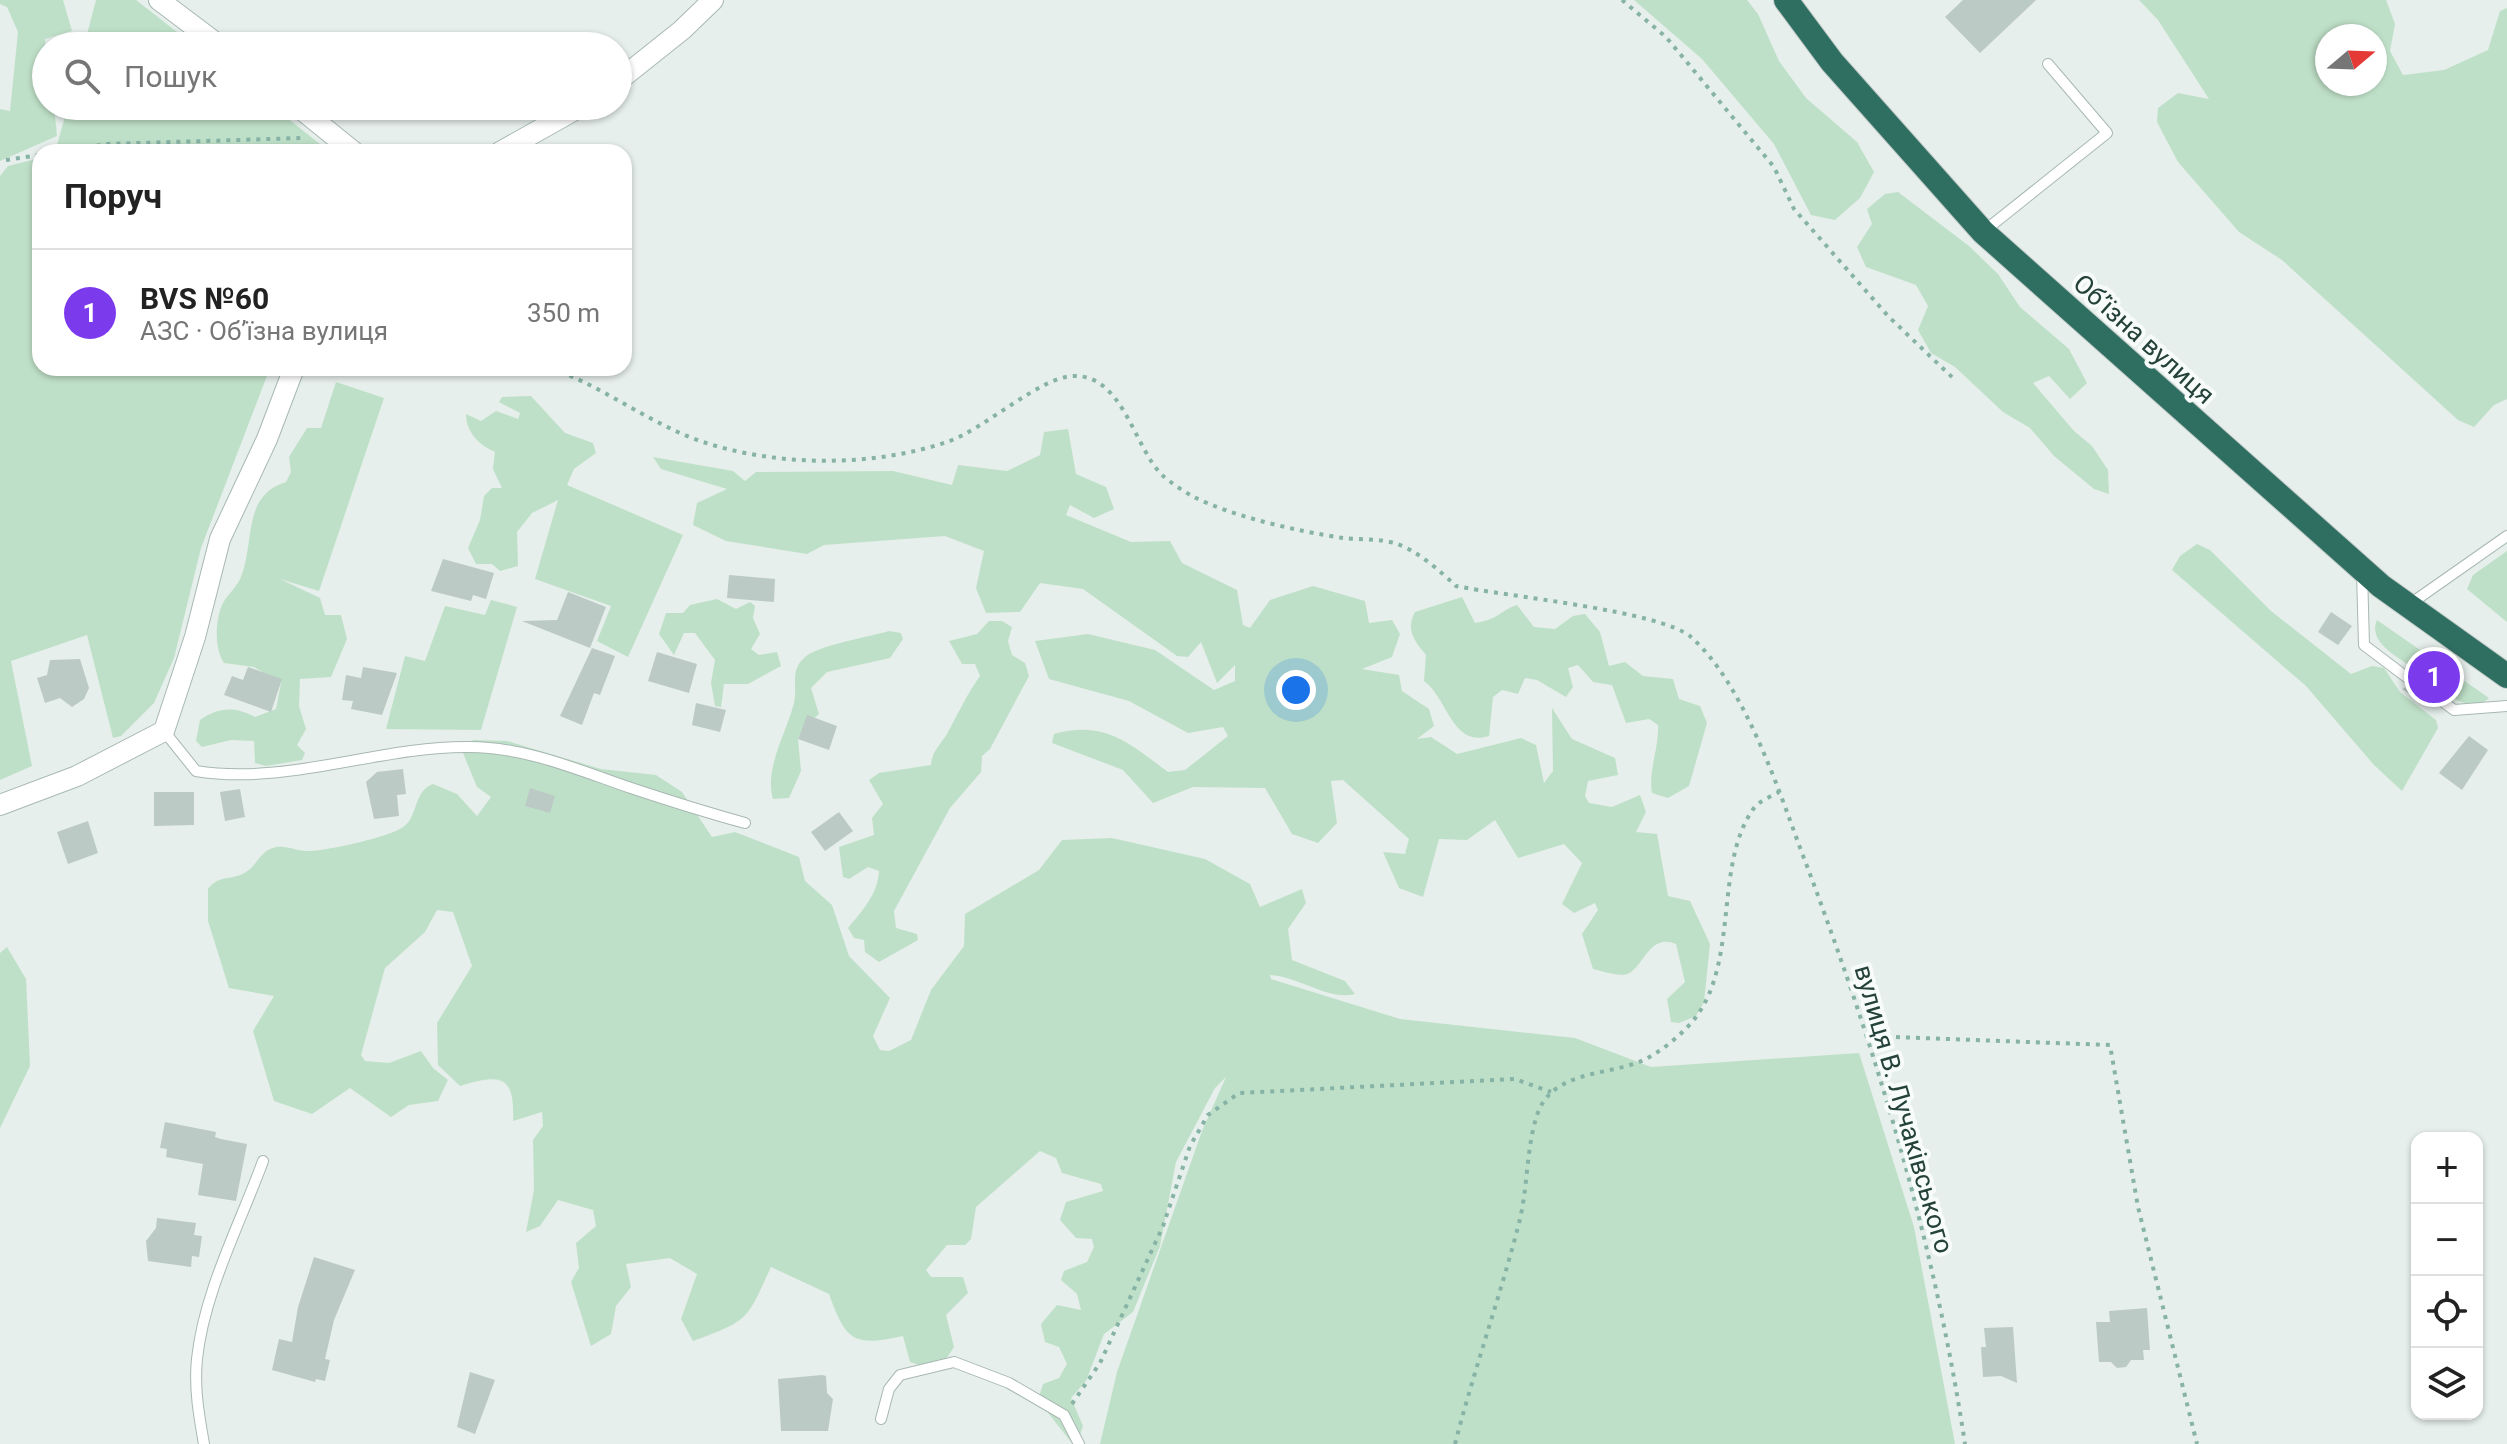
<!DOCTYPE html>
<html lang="uk">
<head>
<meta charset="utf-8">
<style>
	:root { --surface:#fff; --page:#f2f2f2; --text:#222; --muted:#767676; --line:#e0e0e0; --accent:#7c3aed }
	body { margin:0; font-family:Roboto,sans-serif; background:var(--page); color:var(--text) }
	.controls { position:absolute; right:24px; bottom:24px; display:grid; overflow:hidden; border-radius:16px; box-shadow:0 2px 6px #0004 }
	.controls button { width:72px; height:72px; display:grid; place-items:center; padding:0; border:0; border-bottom:2px solid var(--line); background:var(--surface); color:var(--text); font:40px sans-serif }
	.compass { position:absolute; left:2315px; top:24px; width:72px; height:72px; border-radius:50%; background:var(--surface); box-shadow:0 2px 6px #0004; rotate:71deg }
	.you { position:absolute; left:1296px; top:690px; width:28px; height:28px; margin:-20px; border:6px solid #fff; border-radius:50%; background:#1a73e8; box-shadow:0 0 0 12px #1a73e833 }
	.badge { display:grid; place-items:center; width:52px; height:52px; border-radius:50%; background:var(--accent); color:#fff; font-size:26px; font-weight:700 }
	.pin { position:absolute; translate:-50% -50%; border:4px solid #fff; box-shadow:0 2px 8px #0006 }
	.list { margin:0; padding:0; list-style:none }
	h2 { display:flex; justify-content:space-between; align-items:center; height:104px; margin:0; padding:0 32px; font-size:34px }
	h2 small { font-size:26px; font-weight:400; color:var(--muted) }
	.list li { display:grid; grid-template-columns:52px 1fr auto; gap:24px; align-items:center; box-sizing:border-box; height:128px; padding:0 32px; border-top:2px solid var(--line) }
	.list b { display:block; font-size:30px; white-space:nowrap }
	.list p { margin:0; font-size:26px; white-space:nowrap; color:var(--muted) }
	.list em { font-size:26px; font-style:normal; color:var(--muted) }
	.icon { flex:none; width:44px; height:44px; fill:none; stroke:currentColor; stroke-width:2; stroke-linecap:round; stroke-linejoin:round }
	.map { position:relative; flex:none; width:2507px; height:1444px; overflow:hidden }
	.search { position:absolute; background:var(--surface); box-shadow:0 2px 6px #0004; left:32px; top:32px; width:600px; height:88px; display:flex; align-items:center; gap:20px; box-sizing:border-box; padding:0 28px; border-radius:44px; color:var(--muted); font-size:30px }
	.panel { position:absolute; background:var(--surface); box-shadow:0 2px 6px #0004; left:32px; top:144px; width:600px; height:232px; border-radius:24px }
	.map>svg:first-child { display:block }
	.green { fill:#bfe0c8; fill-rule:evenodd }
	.building { fill:#bbcac4 }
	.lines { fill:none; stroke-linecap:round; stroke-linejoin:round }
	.lane-casing { stroke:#a8b8b2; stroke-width:12 }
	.street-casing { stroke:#a8b8b2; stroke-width:22 }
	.highway-casing { stroke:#c2cac8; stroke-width:26 }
	.path { stroke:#86b3a5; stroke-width:4; stroke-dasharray:4 6; stroke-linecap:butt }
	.lane { stroke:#fff; stroke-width:10 }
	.street { stroke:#fff; stroke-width:20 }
	.highway { stroke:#2f6f62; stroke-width:24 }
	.labels { text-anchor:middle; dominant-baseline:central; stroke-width:8; stroke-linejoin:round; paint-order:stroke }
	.street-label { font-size:26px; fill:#24423a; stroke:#f7fbf9 }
</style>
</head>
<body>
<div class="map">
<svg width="2507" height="1444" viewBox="0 0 2507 1444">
	<rect width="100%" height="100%" fill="#e6efeb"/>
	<path class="green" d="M 0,0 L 63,0 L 72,31 L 45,39 L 46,106 L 54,106 L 57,136 L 0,161 L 0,109 L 10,111 L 18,32 L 7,7 L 0,4 Z
		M 96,0 L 136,0 L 195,46 L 84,46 Z
		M 1634,0 L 1747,0 L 1758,14 L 1779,61 L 1806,98 L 1857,142 L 1874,172 L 1860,198 L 1835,220 L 1811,215 L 1774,144 L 1702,59 Z
		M 2139,0 L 2386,0 L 2395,24 L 2390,51 L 2403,75 L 2444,70 L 2488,50 L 2500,11 L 2507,8 L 2507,399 L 2494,405 L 2474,427 L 2458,420 L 2282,260 L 2239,232 L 2178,162 L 2157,122 L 2158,108 L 2178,93 L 2209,99 L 2158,20 ZM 2327,36 L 2375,36 L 2375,84 L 2327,84 Z
		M 68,106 L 272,106 L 330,152 L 55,152 Z
		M 40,158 L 40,368 L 270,368 L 201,548 L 174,658 L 154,703 L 121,736 L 113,738 L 87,635 L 11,661 L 32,766 L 0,780 L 0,176 L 8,166 Z
		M 1898,192 L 1969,246 L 1998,274 L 2020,307 L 2069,349 L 2087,383 L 2070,399 L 2049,376 L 2033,383 L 2074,431 L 2092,446 L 2108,470 L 2109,494 L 2094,489 L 2054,456 L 2030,428 L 2003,412 L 1955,367 L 1931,353 L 1918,330 L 1928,306 L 1916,285 L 1866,267 L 1857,247 L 1872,224 L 1867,209 L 1885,194 Z
		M 336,382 L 384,398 L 319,591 L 280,579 L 320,598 L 325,615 L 341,615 L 347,639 L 331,677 L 300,679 L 299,706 L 306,729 L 297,745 L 305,753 L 302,760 L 266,766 L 255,763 L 254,741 L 231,740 L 202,747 L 196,741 L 200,720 C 218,707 235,706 255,717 L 276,709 L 281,683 L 254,667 L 224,663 C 214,648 215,619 223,603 C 228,594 237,587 241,577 C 255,542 242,495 286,482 L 291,472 L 289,457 L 307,428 L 321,428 Z
		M 531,396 L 565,433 L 593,443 L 596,453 L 574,469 L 567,485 L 683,535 L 628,657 L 597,641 L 611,606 L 535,579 L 558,500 L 532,513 L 517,532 L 518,566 L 500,571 L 492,564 L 476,564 L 468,548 L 480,520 L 484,496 L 492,488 L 502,488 L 493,469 L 495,452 C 479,445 466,432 466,414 L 481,421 L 496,411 L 518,419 L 520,413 L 499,402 L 502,397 Z
		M 1068,429 L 1076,474 L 1106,487 L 1114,509 L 1094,518 L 1070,505 L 1066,515 L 1131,542 L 1170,541 L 1182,563 L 1237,590 L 1243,625 L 1250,628 L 1270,600 L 1313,586 L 1365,601 L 1369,623 L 1392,620 L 1400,634 L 1392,657 L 1362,669 L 1399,675 L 1402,691 L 1429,709 L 1434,726 L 1417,739 L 1431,737 L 1457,754 L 1521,738 L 1536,745 L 1544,783 L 1553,771 L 1552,708 L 1572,739 L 1615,758 L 1618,775 L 1588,781 L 1585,796 L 1589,803 L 1612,807 L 1640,795 L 1646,812 L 1636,832 L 1657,834 L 1668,896 L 1690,901 L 1710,944 L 1704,1002 L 1696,1016 L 1679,1023 L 1671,1022 L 1667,999 L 1685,982 L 1676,944 C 1651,934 1646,961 1631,972 C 1623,979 1603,971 1593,969 L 1582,934 L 1598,910 L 1595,903 L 1574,913 L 1562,904 L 1582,863 L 1564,844 L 1518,858 L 1495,820 L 1467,840 L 1439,839 L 1423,897 L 1399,888 L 1383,852 L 1405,854 L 1409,839 L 1343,780 L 1331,781 L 1337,823 L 1318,843 L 1292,834 L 1265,788 L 1193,787 L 1153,803 L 1123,770 L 1052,743 L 1054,734 C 1105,720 1129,743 1168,772 L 1185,770 L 1228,736 L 1223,727 L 1188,733 L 1129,701 L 1049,679 L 1035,641 L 1088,634 L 1155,650 L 1214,690 L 1235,681 L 1235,665 L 1217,683 L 1201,642 L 1188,657 L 1177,656 L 1083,589 L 1040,583 L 1020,612 L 986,613 L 976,588 L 984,551 L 945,536 L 824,545 L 807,554 L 726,541 L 693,525 L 697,503 L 727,489 L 661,469 L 653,457 L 733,471 L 745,481 L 756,472 L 893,471 L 952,485 L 958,465 L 1007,471 L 1040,455 L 1044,432 Z
		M 2197,544 L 2210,550 L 2271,611 L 2351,674 L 2372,666 L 2384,668 L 2400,692 L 2436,720 L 2438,728 L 2402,791 L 2374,765 L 2306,686 L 2172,570 L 2180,556 Z
		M 2507,551 L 2507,622 L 2467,589 L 2473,575 Z
		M 1462,597 L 1475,623 C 1500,619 1497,612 1517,605 L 1534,627 L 1555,629 L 1573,616 L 1585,614 L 1600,632 L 1609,666 L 1625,662 L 1643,676 L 1673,679 L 1679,699 L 1700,706 L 1707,723 L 1689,786 L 1668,798 L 1652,793 C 1648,770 1659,749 1658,725 L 1649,719 L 1626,723 L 1612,685 L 1593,682 L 1578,665 L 1568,668 L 1573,687 L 1566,697 L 1537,680 L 1525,678 L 1518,694 L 1502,690 L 1493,697 L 1489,736 C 1452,748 1447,697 1424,681 L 1426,655 C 1415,641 1405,630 1415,612 Z
		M 717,599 L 736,609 L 750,602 L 755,606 L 753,618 L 760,634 L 751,649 L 759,655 L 777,652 L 781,666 L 748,684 L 724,684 L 721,707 L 715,706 L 711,683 L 715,660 L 695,633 L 684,633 L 674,655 L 659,634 L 666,613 L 683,613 L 690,605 Z
		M 491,600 L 517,607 L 481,730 L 386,729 L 405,656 L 425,661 L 445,606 L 485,615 Z
		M 2377,620 L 2489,698 C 2472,714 2451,697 2436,686 L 2442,676 L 2420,662 L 2415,670 C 2399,657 2367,643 2377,620 Z
		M 989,621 L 1002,621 L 1012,627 L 1008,641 L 1012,655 L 1025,663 L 1029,676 L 990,749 L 982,756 L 981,772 L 950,808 L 894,911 L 896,928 L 917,934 L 918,940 L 879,962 L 865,952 L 864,940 L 854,938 L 848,928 C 862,911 878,894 879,871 L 868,867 L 849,879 L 843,877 L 839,847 L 874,835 L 872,818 L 883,804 L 869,780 L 879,773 L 931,765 C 932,750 941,745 948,732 C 959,712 967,694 980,676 L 975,664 L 962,664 L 949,641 L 977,634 Z
		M 889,631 L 901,633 L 903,639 L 890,658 L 827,672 L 811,688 L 819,714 L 802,728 L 798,739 L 801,771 L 789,798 L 773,799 C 764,769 786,734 794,703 C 798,686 789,671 805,657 C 819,645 869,637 889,631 Z
		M 473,740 L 507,741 L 601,769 L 656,775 L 682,792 L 712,837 L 735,832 L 799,857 L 805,881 L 832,905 L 849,956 L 890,998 L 873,1036 L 880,1050 L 889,1051 L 911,1040 L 931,990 L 964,946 L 965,914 L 1039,870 L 1062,840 L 1112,838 L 1205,859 L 1250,884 L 1260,907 L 1302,889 L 1306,903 L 1288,929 L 1292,960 L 1345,981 L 1355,994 C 1328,1001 1301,977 1270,975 L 1271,979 L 1400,1019 L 1575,1038 L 1651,1067 L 1859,1053 L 1914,1227 L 1955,1444 L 1100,1444 L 1117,1372 L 1202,1131 L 1226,1077 L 1215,1088 L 1176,1162 L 1160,1246 L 1133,1312 L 1104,1334 L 1086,1381 L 1071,1398 L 1083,1426 L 1078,1440 L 1071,1442 L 1038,1400 L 1043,1384 L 1059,1378 L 1067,1364 L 1059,1347 L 1045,1342 L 1041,1324 L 1057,1305 L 1081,1310 L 1077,1294 L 1061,1280 L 1064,1271 L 1087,1262 L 1094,1247 L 1092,1239 L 1076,1238 L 1060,1220 L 1066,1202 L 1103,1191 L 1101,1184 L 1062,1173 L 1056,1158 L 1040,1151 L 976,1207 L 971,1239 L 965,1245 L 947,1245 L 926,1270 L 931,1277 L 963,1277 L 968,1293 L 946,1315 L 954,1347 L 938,1371 L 910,1362 L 903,1336 C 853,1347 846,1341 829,1294 L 771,1267 C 746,1321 750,1320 693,1341 L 681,1319 L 697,1274 L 670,1258 L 626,1264 L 631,1287 L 616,1306 L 611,1334 L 591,1346 L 571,1282 L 579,1268 L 576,1243 L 596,1226 L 593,1210 L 558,1200 L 540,1226 L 526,1232 L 534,1190 L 533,1140 L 543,1126 L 542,1112 L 513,1121 C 515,1074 500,1074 460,1086 L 438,1065 L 437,1023 L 472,966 L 453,912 L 437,910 L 425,932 L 385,968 L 361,1055 L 365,1061 L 389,1063 L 421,1051 L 433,1068 L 448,1080 L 438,1101 L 409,1105 L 391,1117 L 350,1088 L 312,1114 L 274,1101 L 253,1031 L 274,996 L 229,988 L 208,921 L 208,889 C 219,874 232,881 246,872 C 256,866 261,851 273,848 C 285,844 297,852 309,851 C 331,850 378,839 398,830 C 420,821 411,792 433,784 L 457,794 L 477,816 L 491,797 L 477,787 L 463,753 Z
		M 7,947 L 26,979 L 30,1066 L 0,1128 L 0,953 Z"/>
	<path class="building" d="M 1963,0 L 2036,0 L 1980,53 L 1945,17 Z
		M 443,559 L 494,573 L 486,599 L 473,595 L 471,601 L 431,591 Z
		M 729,575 L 775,579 L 774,602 L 727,598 Z
		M 568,592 L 606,607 L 590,648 L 522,621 L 557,620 Z
		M 2331,612 L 2352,626 L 2338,645 L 2318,632 Z
		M 592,648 L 615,656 L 600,695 L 594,693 L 582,725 L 560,716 Z
		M 657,652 L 697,664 L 689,693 L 648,681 Z
		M 80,659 L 89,688 L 84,699 L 72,707 L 60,698 L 45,703 L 37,678 L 47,675 L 50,660 Z
		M 2420,662 L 2442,677 L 2436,687 L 2424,689 L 2424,703 L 2402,689 L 2416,683 L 2413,672 Z
		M 248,667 L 282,679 L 271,712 L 224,695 L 232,676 L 243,680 Z
		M 363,667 L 397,673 L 382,715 L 351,709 L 353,701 L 342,700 L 346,675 L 361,678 Z
		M 696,703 L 726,710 L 720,732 L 692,725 Z
		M 807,715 L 837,726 L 829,750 L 798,739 Z
		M 2469,736 L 2488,750 L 2462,790 L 2439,773 Z
		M 403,769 L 406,794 L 397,795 L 399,816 L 374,819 L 366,782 L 377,772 Z
		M 530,788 L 555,796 L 550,813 L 525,806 Z
		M 240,789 L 245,817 L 225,821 L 220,792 Z
		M 154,792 L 194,792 L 194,825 L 154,826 Z
		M 839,812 L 853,831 L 825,851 L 811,832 Z
		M 88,821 L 98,853 L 68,864 L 57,832 Z
		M 165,1122 L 216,1132 L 215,1137 L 221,1139 L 247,1144 L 236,1201 L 198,1195 L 203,1164 L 166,1157 L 167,1149 L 160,1148 Z
		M 157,1218 L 196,1223 L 194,1235 L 202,1236 L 199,1257 L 192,1256 L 191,1267 L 148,1261 L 146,1241 L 156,1228 Z
		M 314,1257 L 355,1270 L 334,1320 L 325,1359 L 330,1360 L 325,1381 L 316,1379 L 315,1382 L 272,1370 L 279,1339 L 292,1342 L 298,1307 Z
		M 2147,1308 L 2150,1350 L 2143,1350 L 2144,1360 L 2131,1360 L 2126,1367 L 2117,1368 L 2111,1362 L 2099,1362 L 2096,1322 L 2110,1322 L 2109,1311 Z
		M 2013,1327 L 2017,1383 L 2001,1376 L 1983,1377 L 1981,1347 L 1986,1347 L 1984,1328 Z
		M 470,1372 L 495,1380 L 475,1434 L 457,1427 Z
		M 822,1375 L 826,1376 L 827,1393 L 833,1399 L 828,1431 L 781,1431 L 778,1379 Z"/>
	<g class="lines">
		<g class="lane-casing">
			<path id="lane" d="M 1983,232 L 2107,133 L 2048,64
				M 2362,572 L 2364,645 L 2409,679
				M 2410,604 L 2507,536
				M 2431,693 L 2454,710 L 2507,706
				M 164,731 L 196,771 C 286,786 379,746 469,747 C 525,747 576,769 628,787 C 667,800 705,812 745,823
				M 881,1419 L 889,1389 L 900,1375 L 954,1362 L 1009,1383 L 1064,1415 L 1079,1444
				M 204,1444 C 199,1416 194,1388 197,1359 C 204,1292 240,1224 263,1161"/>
		</g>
		<g class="street-casing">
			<path id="street" d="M 159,0 L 220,46
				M 618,81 L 682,30 L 713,0
				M 297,106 L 354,152
				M 500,152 L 582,106
				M 0,805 L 77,776 L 164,731 L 195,637 L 220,539 L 267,439 L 294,368"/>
		</g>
		<g class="highway-casing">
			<path id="highway" d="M 1786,0 L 1832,62 L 1983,232 L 2381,586 L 2507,676"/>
		</g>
		<path class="path" d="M 1622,0 L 1666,37 L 1774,167 L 1794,209 L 1888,316 L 1954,379
			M 57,152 L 107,144 L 302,138
			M 6,160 L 40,155
			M 551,368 C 604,387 650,424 703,442 C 779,467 872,467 947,442 C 985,429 1041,376 1074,376 C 1123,375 1134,447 1162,475 C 1170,482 1183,491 1192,496 C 1233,517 1297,531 1343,538 C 1360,540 1381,538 1397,544 C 1418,551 1440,571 1456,586 C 1504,596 1662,611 1691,637 C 1742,682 1776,782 1799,845 C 1873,1039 1934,1238 1965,1444
			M 1866,1036 L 2110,1045 L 2138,1207 L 2197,1444
			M 1072,1404 L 1100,1363 L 1163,1226 L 1190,1146 L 1208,1115 L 1239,1093 L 1515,1079 L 1551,1092
			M 1455,1444 C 1474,1370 1500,1297 1519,1223 C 1528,1188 1526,1149 1537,1115 C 1552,1071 1603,1076 1639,1062 C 1659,1054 1683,1034 1696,1017 C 1739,959 1714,863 1754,808 C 1759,801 1772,796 1779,792"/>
		<use href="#lane" class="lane"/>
		<use href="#street" class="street"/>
		<use href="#highway" class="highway"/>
	</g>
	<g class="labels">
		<g class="street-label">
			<text transform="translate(2144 339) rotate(42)">Обʼїзна вулиця</text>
			<text transform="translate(1904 1109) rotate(74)">вулиця В. Лучаківського</text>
		</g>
	</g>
</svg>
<div class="controls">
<button>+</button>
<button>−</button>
<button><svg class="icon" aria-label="locate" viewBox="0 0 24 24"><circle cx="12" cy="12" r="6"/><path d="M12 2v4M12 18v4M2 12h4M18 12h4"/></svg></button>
<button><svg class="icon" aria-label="layers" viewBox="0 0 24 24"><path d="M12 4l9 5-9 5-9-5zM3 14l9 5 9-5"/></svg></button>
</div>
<svg class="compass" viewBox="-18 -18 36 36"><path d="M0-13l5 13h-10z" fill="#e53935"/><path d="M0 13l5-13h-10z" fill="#767676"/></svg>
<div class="you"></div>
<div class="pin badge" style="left:2434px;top:677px">1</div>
<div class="search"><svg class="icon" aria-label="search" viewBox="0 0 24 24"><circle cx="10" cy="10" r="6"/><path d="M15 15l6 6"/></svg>Пошук</div>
<section class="panel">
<h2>Поруч<small></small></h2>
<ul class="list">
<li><span class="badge">1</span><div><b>BVS №60</b><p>АЗС · Обʼїзна вулиця</p></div><em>350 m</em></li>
</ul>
</section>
</div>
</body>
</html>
